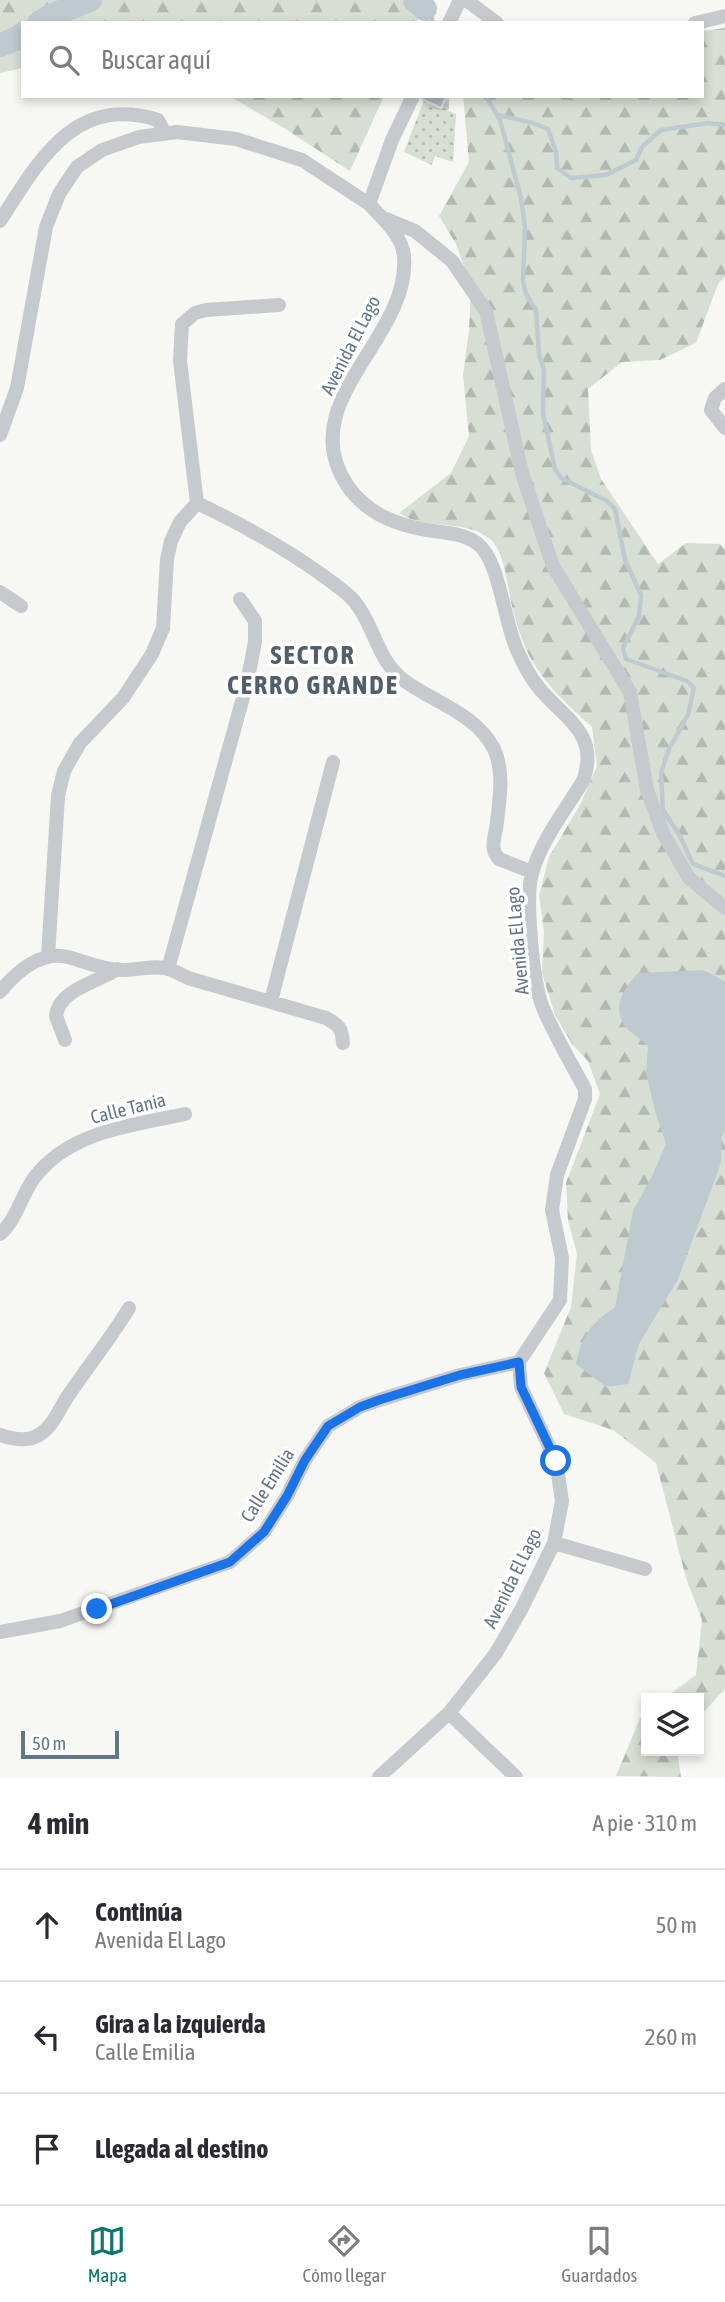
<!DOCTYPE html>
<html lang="es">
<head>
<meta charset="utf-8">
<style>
	:root { --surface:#fff; --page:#f2f2f3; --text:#2b2b33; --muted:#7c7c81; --line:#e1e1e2; --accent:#0f766e }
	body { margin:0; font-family:"Asap Condensed",sans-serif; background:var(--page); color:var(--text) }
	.controls { position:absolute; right:21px; bottom:21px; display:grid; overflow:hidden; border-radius:0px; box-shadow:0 4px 10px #0003 }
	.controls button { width:63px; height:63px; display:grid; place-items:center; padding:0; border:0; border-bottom:2px solid var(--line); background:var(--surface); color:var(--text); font:35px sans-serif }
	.scale { position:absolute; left:21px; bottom:18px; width:98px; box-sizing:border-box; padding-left:7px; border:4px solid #637588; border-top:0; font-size:19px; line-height:24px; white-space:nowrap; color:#637588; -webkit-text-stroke:5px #fff; paint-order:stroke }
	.stop { position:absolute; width:21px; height:21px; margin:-16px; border:5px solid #1a73e8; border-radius:50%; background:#fff }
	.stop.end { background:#1a73e8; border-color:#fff; box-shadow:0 2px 7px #0008 }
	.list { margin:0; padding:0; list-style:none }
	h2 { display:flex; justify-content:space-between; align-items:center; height:91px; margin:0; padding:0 28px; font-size:30px }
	h2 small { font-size:23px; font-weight:400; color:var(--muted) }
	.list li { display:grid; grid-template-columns:46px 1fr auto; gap:21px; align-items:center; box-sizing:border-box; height:112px; padding:0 28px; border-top:2px solid var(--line) }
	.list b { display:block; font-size:26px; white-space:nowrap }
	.list p { margin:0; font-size:23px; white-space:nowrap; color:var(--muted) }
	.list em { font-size:23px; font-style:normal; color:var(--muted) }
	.icon { flex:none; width:38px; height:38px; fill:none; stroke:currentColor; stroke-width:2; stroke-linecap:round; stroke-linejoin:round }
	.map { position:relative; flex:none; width:725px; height:1777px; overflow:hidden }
	.search { position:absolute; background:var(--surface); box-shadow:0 4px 10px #0003; left:21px; right:21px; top:21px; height:77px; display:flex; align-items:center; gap:18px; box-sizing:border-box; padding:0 24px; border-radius:0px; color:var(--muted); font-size:26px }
	.sheet { height:427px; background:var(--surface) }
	nav { display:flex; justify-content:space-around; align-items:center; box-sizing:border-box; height:98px; border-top:2px solid var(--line); background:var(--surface); font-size:19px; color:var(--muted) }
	nav a { display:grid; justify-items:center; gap:4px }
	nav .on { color:var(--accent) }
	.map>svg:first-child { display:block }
	.forest { fill:url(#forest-firs) }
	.park { fill:url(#park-dots) }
	.water { fill:#bfcad0 }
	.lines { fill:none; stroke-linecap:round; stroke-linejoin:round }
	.stream { stroke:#bfcad0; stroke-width:4.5 }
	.river { stroke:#bfcad0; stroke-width:24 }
	.building { fill:#aeb6bd; stroke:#d8d8d6; stroke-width:2; filter:url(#shadow) }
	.street { stroke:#c6cace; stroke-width:14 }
	.route { stroke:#1a73e8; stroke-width:9 }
	.labels { text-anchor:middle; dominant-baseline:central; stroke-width:7; stroke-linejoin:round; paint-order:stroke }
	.street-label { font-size:19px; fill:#637588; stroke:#fff }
	.district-label { font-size:26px; font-weight:bold; letter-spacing:2px; fill:#515f6c; stroke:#fff }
</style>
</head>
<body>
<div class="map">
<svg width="725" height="1777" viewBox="0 0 725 1777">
	<defs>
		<pattern id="forest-firs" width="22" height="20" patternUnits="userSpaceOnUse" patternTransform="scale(1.75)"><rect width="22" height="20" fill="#d7dfd4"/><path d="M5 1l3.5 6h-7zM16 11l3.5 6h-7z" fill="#b2b9b2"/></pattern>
		<pattern id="park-dots" width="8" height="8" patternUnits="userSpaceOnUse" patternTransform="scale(1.75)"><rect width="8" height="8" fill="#d7dfd4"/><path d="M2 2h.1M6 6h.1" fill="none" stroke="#b2b9b2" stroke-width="1.8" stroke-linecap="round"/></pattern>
		<filter id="shadow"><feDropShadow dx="7" dy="4" stdDeviation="3.5" flood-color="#0004"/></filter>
	</defs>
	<rect width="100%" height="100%" fill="#f7f7f3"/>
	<path class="forest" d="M 0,0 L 426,0 L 416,23 L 23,23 L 23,68 L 0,73 Z
		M 725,28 L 725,277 L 718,284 L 696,343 L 660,360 L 622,362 L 588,389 L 591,450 L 601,479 L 658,564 L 686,543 L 720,544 L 725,550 L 725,1689 L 699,1717 L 699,1698 L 665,1698 L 696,1675 L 702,1620 L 686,1578 L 656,1463 L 613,1430 L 564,1414 L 544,1373 L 571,1307 L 577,1254 L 568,1220 L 566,1183 L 600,1094 L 588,1061 L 572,1044 L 555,1015 L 542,973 L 544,932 L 539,895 L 549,857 L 581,803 L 597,766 L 592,727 C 570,708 546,685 531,659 C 524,646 518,629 514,614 C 508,595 506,552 490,539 C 463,518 426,531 399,513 L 451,473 L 469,436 L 463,375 L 469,330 L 471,286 L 456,244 L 439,216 L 469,162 L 463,96 L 702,96 L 702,31 Z
		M 229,96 L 384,96 L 350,171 L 284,128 Z
		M 646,1713 L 646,1751 L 677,1751 L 681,1777 L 616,1776 L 640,1718 Z"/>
	<path class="park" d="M 424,100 L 456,114 L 453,162 L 435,156 L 432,165 L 404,152 Z"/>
	<path class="water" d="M 703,970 L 725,981 L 725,1130 L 722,1137 L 721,1163 L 678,1279 L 639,1344 L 628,1384 L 606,1387 L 576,1364 C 582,1334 591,1324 615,1307 L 633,1211 L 652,1176 L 666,1144 L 655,1111 L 646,1073 L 648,1046 C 641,1039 627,1031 623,1023 C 612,1003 626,987 638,973 Z"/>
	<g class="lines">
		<path class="stream" d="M 425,9 L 434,23
			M 486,96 L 500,120 L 521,198 L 525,227 L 523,281 L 526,294 L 536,310 L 539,354 L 544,370 L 543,413 L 555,469 L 561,478 L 607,501 L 615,509 L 625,560 L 641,595 L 639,616 L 623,648 L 626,659 L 687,681 L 694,688 L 688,715 L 669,749 L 661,773 L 663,810 L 680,836 L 693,864 L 725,876
			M 498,115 L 533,123 L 548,129 L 556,152 L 557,168 L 571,178 L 606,175 L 636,160 L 642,147 L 661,130 L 708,123 L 725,125"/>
		<path class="river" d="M 415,0 L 425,9
			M 39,23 L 53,15 L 90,0
			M 0,45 L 16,39 L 23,34"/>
	</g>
	<path class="building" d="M 423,96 L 446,96 L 441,108 L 422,99 Z"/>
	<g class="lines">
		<path class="street" d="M 466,0 L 497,23
			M 449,23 L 459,2 L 464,0
			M 695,23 L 725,16
			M 386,219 L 415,231 L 452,261 L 486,311 L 522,473 L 553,566 L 630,692 L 647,790 L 663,833 L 689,878 L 725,908
			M 0,221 C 39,161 74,94 158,120 L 165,133
			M 725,389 L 715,398 L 711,410 L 725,428
			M 0,435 L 17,388 L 46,227 L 59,194 L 77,167 L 102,150 L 139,137 L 177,132 L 236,139 L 302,160 L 369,204
			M 197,503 C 241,524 282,546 322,575 C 333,583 346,591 355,602 C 374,625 377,659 402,679 C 432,702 476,713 494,749 C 505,772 499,805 496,829 C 495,835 492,844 494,850 C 494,853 497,856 499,859 L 532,872
			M 197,503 L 180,361 L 182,324 L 195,313 L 206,310 L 279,305
			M 0,592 L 21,606
			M 48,956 L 58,796 L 64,771 L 80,743 L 123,698 L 152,654 L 163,628 L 167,559 L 171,541 L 180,522 L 197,503
			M 168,969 L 247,683 L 255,642 L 255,621 L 240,599
			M 0,992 C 16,972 41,950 68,957 C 86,962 102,969 120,970 C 136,971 153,964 169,969 C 175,971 182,975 188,978 L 326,1018 C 339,1025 342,1028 343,1043
			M 271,1001 L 333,762
			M 65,1040 L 56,1016 C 59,989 98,982 118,969
			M 0,1234 C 17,1219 21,1196 34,1178 C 69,1131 131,1126 185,1114
			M 0,1435 C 12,1439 26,1442 37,1436 C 54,1427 59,1408 70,1393 C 89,1365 111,1338 129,1308
			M 554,1543 L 645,1569
			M 0,1632 L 60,1621 L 230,1562 L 264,1532 L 287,1496 L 305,1460 L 328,1426 L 360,1407 L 379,1400 L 460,1375 L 519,1362
			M 449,1713 L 516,1777
			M 379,1777 L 449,1713 L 496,1653 L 522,1608 L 554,1543 L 562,1501 L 556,1461 L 521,1387 L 519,1362 L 560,1300 L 562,1258 L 552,1210 L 557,1175 L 585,1099 L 585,1089 C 571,1063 555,1036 543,1008 C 533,984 524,894 533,870 C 543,838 566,809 583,781 C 601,731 561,718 536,684 C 529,675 523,663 518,652 C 504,624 500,561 478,544 C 466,534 448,533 433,531 C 399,526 367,515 347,485 C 292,401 411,339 404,256 C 402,235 382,218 369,204 L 392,140 L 413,96"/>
	</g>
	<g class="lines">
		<path class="route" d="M 97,1609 L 230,1562 L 264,1532 L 287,1496 L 305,1460 L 328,1426 L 360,1407 L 379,1400 L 460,1375 L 519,1362 L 521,1387 L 556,1461"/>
	</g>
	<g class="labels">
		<g class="street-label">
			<text transform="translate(350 345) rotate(-63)">Avenida El Lago</text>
			<text transform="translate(517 941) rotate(-95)">Avenida El Lago</text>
			<text transform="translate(128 1108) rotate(-14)">Calle Tania</text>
			<text transform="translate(267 1485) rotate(-58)">Calle Emilia</text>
			<text transform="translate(512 1578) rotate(-64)">Avenida El Lago</text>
		</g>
		<g class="district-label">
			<text x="313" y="655">SECTOR<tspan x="313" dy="30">CERRO GRANDE</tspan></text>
		</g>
	</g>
</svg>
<div class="controls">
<button><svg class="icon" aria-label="layers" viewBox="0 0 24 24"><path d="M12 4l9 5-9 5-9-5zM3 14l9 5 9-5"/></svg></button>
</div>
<div class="scale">50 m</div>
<div class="stop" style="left:556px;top:1461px"></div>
<div class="stop end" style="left:97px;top:1609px"></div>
<div class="search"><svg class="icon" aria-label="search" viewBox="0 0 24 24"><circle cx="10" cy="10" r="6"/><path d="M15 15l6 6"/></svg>Buscar aquí</div>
</div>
<section class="sheet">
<h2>4 min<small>A pie · 310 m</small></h2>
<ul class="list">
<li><svg class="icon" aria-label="ahead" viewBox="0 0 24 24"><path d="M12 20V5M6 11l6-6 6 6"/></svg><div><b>Continúa</b><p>Avenida El Lago</p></div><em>50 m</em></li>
<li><svg class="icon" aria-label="left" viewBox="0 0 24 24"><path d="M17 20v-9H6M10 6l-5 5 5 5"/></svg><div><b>Gira a la izquierda</b><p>Calle Emilia</p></div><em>260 m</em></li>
<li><svg class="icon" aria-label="arrive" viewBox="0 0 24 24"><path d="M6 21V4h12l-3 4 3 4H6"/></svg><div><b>Llegada al destino</b></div></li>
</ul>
</section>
<nav>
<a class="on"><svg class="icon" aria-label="map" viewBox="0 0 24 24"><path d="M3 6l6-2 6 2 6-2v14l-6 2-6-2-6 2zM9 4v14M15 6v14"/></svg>Mapa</a>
<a><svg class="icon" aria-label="directions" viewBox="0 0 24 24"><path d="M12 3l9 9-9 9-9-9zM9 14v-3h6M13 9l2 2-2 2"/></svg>Cómo llegar</a>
<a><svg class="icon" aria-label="saved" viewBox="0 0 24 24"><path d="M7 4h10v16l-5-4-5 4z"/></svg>Guardados</a>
</nav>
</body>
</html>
